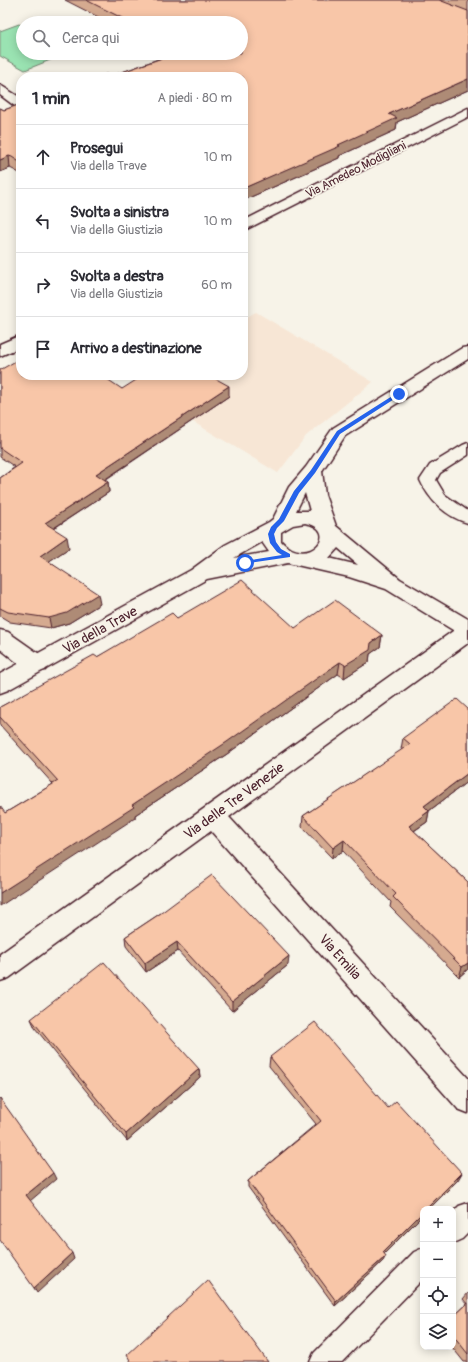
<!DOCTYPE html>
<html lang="it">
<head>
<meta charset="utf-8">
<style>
	:root { --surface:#fff; --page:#f2f2f3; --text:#2b2b33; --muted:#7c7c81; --line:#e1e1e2 }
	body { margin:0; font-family:Pangolin,sans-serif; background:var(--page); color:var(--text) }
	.controls { position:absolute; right:12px; bottom:12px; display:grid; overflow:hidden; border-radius:8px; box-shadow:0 2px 10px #0003 }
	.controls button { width:36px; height:36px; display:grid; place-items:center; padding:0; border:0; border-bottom:1px solid var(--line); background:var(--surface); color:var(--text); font:20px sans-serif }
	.stop { position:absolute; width:12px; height:12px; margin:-9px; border:3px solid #2563eb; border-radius:50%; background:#fff }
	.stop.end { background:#2563eb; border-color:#fff; box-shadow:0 1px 4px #0008 }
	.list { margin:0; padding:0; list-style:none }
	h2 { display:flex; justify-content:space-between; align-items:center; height:52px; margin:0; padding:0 16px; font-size:17px }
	h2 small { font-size:13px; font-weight:400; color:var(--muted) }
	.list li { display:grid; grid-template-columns:26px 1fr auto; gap:12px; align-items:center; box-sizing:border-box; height:64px; padding:0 16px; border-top:1px solid var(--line) }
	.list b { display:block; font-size:15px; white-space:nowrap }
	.list p { margin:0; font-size:13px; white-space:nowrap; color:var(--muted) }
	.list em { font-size:13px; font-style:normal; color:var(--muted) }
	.icon { flex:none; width:22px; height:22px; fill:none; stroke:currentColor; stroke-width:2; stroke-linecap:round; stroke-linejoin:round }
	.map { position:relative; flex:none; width:468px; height:1362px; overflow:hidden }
	.search { position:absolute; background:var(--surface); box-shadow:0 2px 10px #0003; left:16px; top:16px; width:232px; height:44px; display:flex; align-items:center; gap:10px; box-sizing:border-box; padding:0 14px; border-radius:22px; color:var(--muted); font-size:15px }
	.panel { position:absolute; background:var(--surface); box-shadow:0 2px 10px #0003; left:16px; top:72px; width:232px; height:308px; border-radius:16px }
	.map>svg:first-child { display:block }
	.built { fill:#f7e6d5 }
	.green { fill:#9ae3b2; stroke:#72816e }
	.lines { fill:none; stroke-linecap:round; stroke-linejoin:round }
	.lane-casing { stroke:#4a1f2b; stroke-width:3 }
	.street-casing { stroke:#4a1f2b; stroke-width:3 }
	.secondary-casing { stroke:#4a1f2b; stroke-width:3 }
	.lane { fill:#f7f3e8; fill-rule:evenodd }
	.street { fill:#f7f3e8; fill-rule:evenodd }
	.secondary { fill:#f7f3e8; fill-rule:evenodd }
	.wall { fill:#d5aa90; stroke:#4a1f2b }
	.shaded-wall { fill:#ae8b76; stroke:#4a1f2b }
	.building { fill:#f8c6a8; stroke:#4a1f2b }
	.route { fill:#2563eb }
	.labels { text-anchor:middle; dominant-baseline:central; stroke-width:3.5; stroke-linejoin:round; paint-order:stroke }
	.far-street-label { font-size:12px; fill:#4a1f2b; stroke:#f7f3e8 }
	.street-label { font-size:14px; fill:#4a1f2b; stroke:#f7f3e8 }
</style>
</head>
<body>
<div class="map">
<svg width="468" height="1362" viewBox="0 0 468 1362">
	<rect width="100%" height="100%" fill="#f7f3e8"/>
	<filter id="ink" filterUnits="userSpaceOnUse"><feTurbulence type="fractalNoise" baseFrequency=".025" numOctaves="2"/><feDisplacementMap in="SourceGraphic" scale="8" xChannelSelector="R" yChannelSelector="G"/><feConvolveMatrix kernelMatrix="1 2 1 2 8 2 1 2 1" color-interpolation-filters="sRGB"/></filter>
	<g filter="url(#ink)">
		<path class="built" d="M 256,312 L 373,382 L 306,436 L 278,473 L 132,385 L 149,375 L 243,375 L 243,319 Z"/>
		<path class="green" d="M 19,24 L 23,26 L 23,53 L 68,53 L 25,70 L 0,56 L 0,31 Z"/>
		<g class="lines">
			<g class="lane-casing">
				<path id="lane" d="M 468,443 L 468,455 L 440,473 L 436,480 L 445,495 L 468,511 L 468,523 C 446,517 429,500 420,480 L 430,465 L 463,445 Z
					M 468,1203 L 468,1233 L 462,1239 L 453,1243 L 453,1212 L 459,1206 Z
					M 423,1248 L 423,1279 L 342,1362 L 310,1362 L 314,1353 L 414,1252 Z"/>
			</g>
			<g class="street-casing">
				<path id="street" d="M 0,85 L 21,98 L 21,108 L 16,107 L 0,95 Z
					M 468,108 L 468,117 L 243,231 L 243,221 Z
					M 21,335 L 21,347 L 0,356 L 0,344 Z
					M 468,624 L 468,643 L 229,817 L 468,1078 L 468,1113 L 458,1109 L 211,831 L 9,978 L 0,981 L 0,954 L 460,626 Z
					M 0,630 L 8,632 L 45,658 L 48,664 L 45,670 C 28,675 13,658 0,649 Z"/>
			</g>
			<g class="secondary-casing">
				<path id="secondary" d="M 468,347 L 468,359 L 345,436 L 322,471 L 325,495 L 336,526 L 400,579 L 468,619 L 468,637 L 461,635 L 386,589 L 349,577 L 288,563 L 207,579 L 8,690 L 0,693 L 0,674 L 191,570 L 225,545 L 269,522 L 273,519 L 289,487 L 306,467 L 333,428 L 462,348 ZM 305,493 L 310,511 L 296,511 ZM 305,523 C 342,529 309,571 281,541 L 281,532 L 293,525 ZM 262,542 L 269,552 L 234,558 ZM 338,548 L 358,565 L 329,558 Z"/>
			</g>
			<use href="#lane" class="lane"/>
			<use href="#street" class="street"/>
			<use href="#secondary" class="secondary"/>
		</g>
		<path class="wall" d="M 65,0 L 468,0 L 468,90 L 397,122 L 396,130 L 339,156 L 339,158 L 244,200 L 243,199 L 243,77 L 111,76 L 172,54 L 169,53 L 241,53 L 241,23 L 110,23 Z
			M 21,104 L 21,174 L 14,170 L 10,168 L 0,172 L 0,108 L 4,110 Z
			M 0,370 L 122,389 L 229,396 L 105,480 L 108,482 L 109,492 L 53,529 L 69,548 L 49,561 L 100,604 L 69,623 L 51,628 L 10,622 L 0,616 L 0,478 L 15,467 L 0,457 Z
			M 177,618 L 382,635 L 380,647 L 370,654 L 369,662 L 344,678 L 338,674 L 227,754 L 135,815 L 135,818 L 5,813 L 53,784 L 0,725 L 0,707 L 97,657 Z
			M 468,709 L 468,781 L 429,811 L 427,822 L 414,831 L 468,882 L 468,969 L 459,977 L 390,907 L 391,902 L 343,851 L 332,858 L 302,827 L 303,816 L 402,750 L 401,749 L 403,738 Z
			M 161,913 L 288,965 L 232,1011 L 178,951 L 146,972 L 126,946 L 125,937 Z
			M 31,1019 L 199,1069 L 200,1077 L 127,1141 L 35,1028 Z
			M 270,1057 L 388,1108 L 458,1180 L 423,1209 L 423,1215 L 384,1254 L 383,1261 L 335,1306 L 248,1187 L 248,1181 L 316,1124 L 269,1066 Z
			M 468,1293 L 468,1362 L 464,1362 L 452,1347 L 453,1347 L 453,1317 L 467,1304 L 463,1299 Z"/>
		<path class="shaded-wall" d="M 468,79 L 468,90 L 397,122 L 396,130 L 339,156 L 339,158 L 244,200 L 244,188 L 338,145 L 389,114 Z
			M 9,156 L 10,168 L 0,172 L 0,160 Z
			M 229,386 L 229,396 L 98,484 L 96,474 Z
			M 108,482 L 109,492 L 46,533 L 45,523 Z
			M 67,537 L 69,548 L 42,566 L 40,556 Z
			M 98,594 L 100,604 L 69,623 L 51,628 L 49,618 Z
			M 382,635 L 380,647 L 370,654 L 369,662 L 344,678 L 345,665 L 371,643 Z
			M 340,662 L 338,674 L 227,754 L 135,815 L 135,818 L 0,906 L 0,893 L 132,805 Z
			M 468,773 L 468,781 L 421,817 L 424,806 Z
			M 429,811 L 427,822 L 406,836 L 409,826 Z
			M 344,840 L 343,851 L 332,858 L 333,848 Z
			M 177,942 L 178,951 L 146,972 L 145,963 Z
			M 289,956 L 288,965 L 232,1011 L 232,1002 Z
			M 468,963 L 468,969 L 459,977 L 462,967 Z
			M 199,1069 L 200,1077 L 127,1141 L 126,1134 Z
			M 53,1173 L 56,1179 L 30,1201 L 26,1195 Z
			M 462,1173 L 458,1180 L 429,1209 L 426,1209 Z
			M 423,1212 L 423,1215 L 380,1258 L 383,1252 Z
			M 72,1253 L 74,1259 L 37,1293 L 34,1288 Z
			M 386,1256 L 383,1261 L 335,1306 L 336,1301 Z"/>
		<path class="building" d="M 86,0 L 439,0 L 468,11 L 468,79 L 389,114 L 397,118 L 338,145 L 340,146 L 244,188 L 243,187 L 243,77 L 97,77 L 106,74 L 111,76 L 176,53 L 241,53 L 241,23 L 132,23 Z
			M 21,104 L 21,163 L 12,157 L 9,156 L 0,160 L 0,108 L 4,110 Z
			M 21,358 L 21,375 L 101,375 L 122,389 L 144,375 L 209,375 L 229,386 L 96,474 L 108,482 L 45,523 L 67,537 L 40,556 L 98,594 L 67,613 L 49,618 L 8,612 L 0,608 L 0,478 L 22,463 L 0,448 L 0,370 Z
			M 242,580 L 295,628 L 335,600 L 382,635 L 371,643 L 370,650 L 345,665 L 340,662 L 227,742 L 132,805 L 134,807 L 0,893 L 0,806 L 5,813 L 58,781 L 0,717 L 0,707 L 94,655 L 97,657 L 172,613 L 177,618 Z
			M 457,699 L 468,709 L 468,773 L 424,806 L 429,811 L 409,826 L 468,882 L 468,963 L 462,967 L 393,897 L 396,894 L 344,840 L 333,848 L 303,816 L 410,744 L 403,738 Z
			M 212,875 L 289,956 L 232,1002 L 177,942 L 145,963 L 125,937 L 161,913 Z
			M 104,962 L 199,1069 L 126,1134 L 31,1019 Z
			M 315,1022 L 388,1108 L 396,1101 L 462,1173 L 426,1209 L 423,1209 L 423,1212 L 383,1252 L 386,1256 L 336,1301 L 248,1181 L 321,1121 L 270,1057 Z
			M 0,1098 L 53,1173 L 26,1195 L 72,1253 L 34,1288 L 0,1240 Z
			M 208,1280 L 268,1362 L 131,1362 L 127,1355 Z
			M 468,1303 L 468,1354 L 453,1335 L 453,1317 Z"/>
	</g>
	<path class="route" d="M 397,393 L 402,394 L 340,434 L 315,473 L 299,493 L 284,521 L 277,528 L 274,534 L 276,542 L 281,549 L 290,554 L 290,557 L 242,564 L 242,563 L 245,561 L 282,555 L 277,552 L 270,543 L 268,534 L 271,527 L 279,519 L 294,491 L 311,470 L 337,431 Z"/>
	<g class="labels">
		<g class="far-street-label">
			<text transform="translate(356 170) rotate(-27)">Via Amedeo Modigliani</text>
		</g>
		<g class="street-label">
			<text transform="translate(100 630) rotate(-29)">Via della Trave</text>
			<text transform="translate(234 801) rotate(-36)">Via delle Tre Venezie</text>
			<text transform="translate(340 957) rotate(48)">Via Emilia</text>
		</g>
	</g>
</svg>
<div class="controls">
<button>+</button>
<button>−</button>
<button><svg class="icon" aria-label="locate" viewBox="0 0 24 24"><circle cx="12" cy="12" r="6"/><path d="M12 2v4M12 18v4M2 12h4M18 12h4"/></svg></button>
<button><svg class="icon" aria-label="layers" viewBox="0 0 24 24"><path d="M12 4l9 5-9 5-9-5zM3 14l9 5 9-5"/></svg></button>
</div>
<div class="stop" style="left:245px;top:563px"></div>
<div class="stop end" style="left:399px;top:394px"></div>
<div class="search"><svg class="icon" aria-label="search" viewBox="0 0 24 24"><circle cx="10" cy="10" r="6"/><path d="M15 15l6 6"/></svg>Cerca qui</div>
<section class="panel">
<h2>1 min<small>A piedi · 80 m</small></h2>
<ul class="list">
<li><svg class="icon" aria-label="ahead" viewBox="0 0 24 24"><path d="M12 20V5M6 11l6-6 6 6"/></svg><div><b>Prosegui</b><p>Via della Trave</p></div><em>10 m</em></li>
<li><svg class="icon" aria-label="left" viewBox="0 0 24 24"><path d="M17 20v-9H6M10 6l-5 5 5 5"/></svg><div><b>Svolta a sinistra</b><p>Via della Giustizia</p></div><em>10 m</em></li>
<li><svg class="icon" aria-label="right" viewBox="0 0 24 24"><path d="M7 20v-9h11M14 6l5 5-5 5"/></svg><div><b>Svolta a destra</b><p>Via della Giustizia</p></div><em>60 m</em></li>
<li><svg class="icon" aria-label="arrive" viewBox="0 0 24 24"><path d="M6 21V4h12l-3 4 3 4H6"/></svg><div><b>Arrivo a destinazione</b></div></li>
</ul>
</section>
</div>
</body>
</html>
